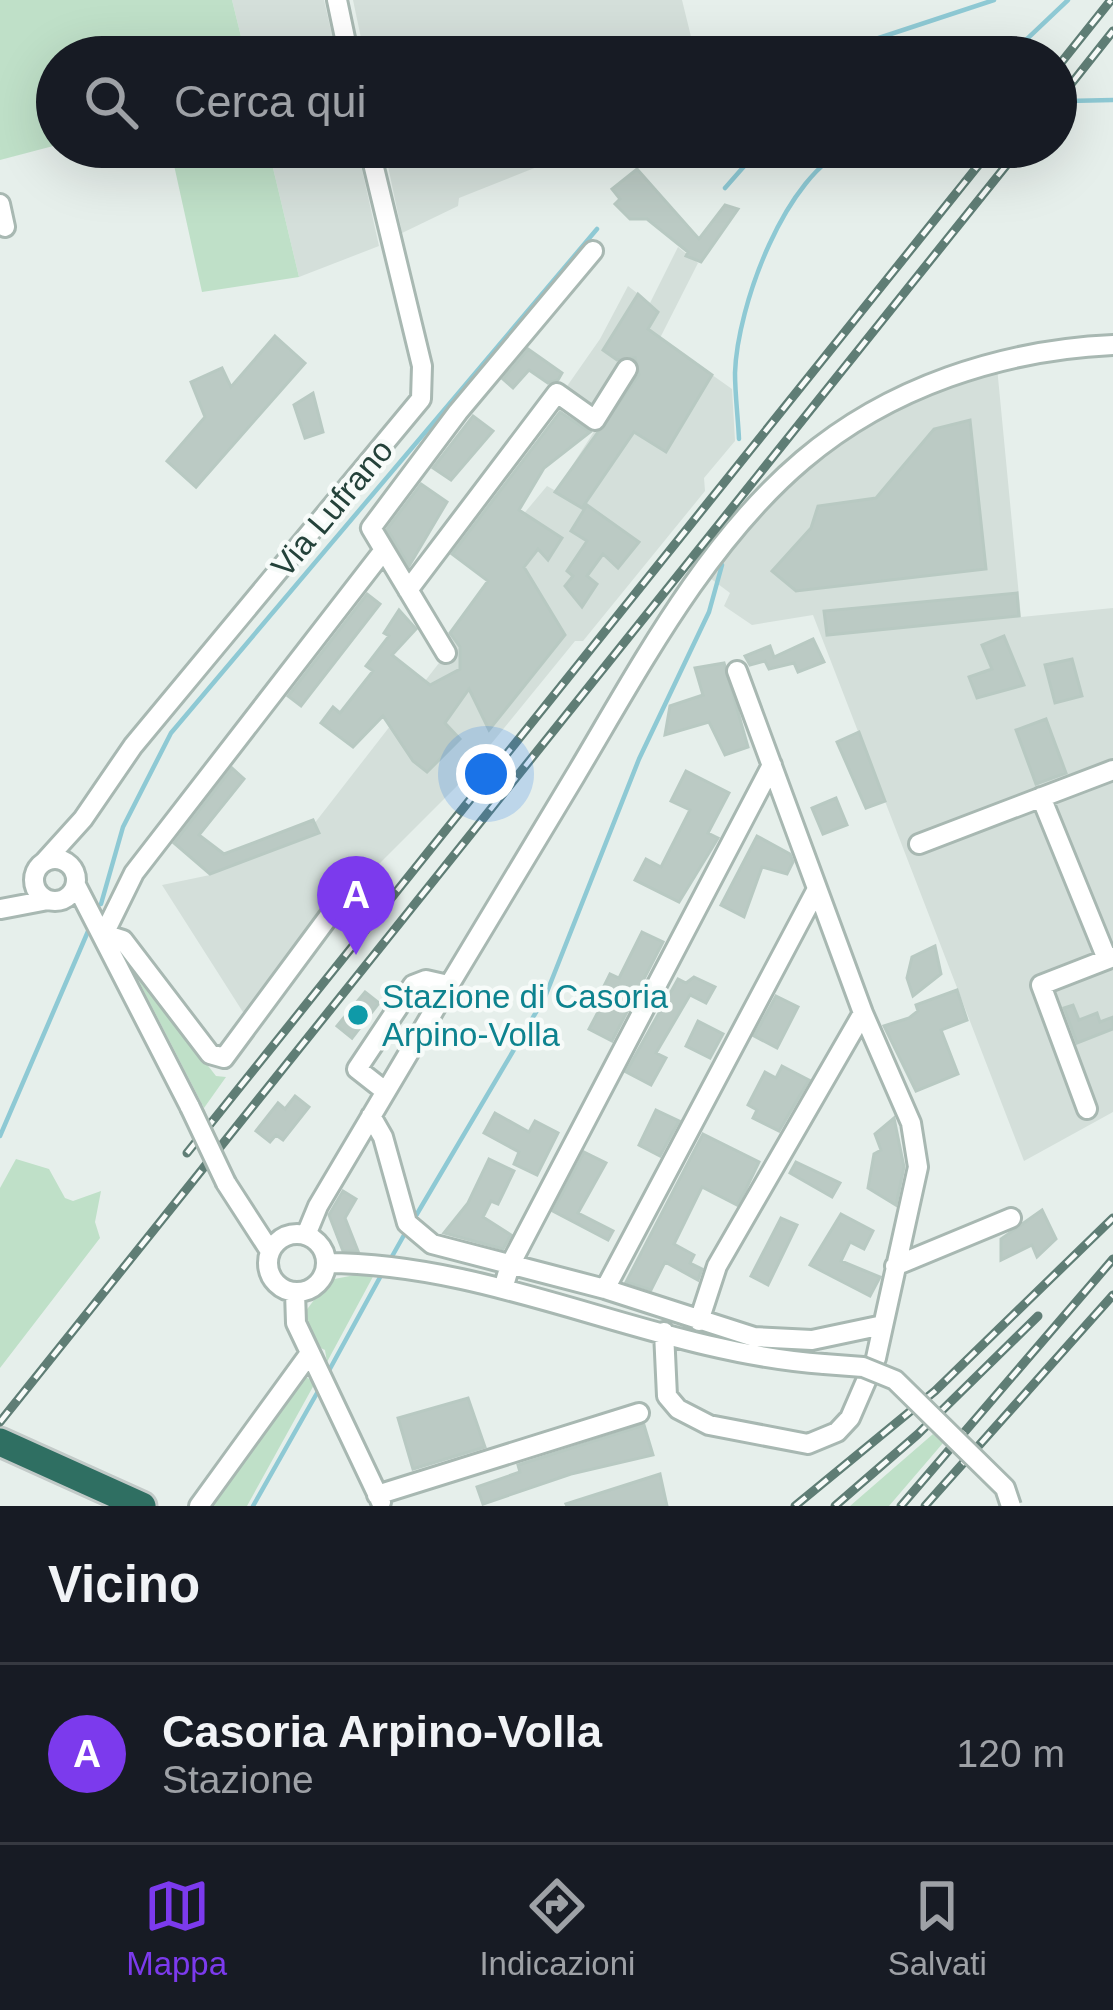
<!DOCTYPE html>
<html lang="it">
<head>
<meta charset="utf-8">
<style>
	:root { --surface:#171b24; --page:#242831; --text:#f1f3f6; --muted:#9ea1a6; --line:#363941; --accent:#7c3aed }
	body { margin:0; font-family:Arial,sans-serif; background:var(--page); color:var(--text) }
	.you { position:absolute; left:486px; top:774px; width:42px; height:42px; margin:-30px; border:9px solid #fff; border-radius:50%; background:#1a73e8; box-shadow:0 0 0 18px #1a73e833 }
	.badge { display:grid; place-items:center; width:78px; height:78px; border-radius:50%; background:var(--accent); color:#fff; font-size:39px; font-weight:700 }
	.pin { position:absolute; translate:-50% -99px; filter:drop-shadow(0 3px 6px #0008) }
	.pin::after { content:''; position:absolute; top:63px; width:42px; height:36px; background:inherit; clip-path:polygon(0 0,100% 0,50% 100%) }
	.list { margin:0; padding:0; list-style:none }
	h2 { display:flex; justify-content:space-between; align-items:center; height:156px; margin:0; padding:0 48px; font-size:51px }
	h2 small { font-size:39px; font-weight:400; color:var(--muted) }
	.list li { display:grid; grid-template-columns:78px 1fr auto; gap:36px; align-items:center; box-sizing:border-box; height:180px; padding:0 48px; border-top:3px solid var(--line) }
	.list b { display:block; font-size:45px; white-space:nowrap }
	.list p { margin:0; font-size:39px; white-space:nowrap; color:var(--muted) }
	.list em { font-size:39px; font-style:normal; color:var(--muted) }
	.icon { flex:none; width:66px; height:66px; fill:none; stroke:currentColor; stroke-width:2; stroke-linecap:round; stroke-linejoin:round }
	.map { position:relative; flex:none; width:1113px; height:1506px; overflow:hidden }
	.search { position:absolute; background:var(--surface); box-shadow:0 12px 48px #0002; left:36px; right:36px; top:36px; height:132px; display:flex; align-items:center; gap:30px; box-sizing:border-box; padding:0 42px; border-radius:66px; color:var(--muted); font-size:45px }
	.sheet { height:336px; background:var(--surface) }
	nav { display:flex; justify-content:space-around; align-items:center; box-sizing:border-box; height:168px; border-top:3px solid var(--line); background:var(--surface); font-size:33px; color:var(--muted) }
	nav a { display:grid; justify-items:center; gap:6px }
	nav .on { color:var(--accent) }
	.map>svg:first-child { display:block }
	.built { fill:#d4dfda }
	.green { fill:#bfe0c8 }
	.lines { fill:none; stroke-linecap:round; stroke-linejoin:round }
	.stream { stroke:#8ec9d4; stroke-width:4.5 }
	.building { fill:#bbcac4; stroke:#b8c9c2; stroke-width:3 }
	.minor-casing { stroke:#a8b8b2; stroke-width:24 }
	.highway-casing { stroke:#c2cac8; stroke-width:33 }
	.minor { stroke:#fff; stroke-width:18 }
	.highway { stroke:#2f6f62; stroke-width:27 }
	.rail-casing { stroke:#5f7d75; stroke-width:9 }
	.rail { stroke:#f7fbf9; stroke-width:4.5; stroke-dasharray:14; stroke-linecap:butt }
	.minor-bridge-casing { stroke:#a8b8b2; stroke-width:24; stroke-linecap:butt }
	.minor-bridge { stroke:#fff; stroke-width:18 }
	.culture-dot { fill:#0f9aa8; stroke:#f7fbf9; stroke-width:4.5 }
	.labels { text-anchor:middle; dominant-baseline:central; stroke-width:9; stroke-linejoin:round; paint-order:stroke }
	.street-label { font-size:33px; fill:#24423a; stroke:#f7fbf9 }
	.culture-label { font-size:33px; fill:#0d838f; stroke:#f7fbf9; text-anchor:start }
</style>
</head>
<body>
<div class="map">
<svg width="1113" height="1506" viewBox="0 0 1113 1506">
	<rect width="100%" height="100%" fill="#e6efeb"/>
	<path class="built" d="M 232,0 L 324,0 L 337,57 L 246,57 Z
		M 353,0 L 682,0 L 696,57 L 365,57 Z
		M 268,147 L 357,147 L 379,246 L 299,277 Z
		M 384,147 L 587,147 L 459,198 L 458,206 L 402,233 Z
		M 678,247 L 698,263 L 660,338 L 732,389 L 735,441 L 704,478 L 705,491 L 583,641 L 575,641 L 456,787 L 365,878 L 248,1020 L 162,885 L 210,875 L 318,833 L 314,824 L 439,663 L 447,637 L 515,545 L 506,535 L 547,486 L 556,491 L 595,430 L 556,402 L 600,339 L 628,286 L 650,303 Z
		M 997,367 L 1021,617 L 1113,608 L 1113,1112 L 1024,1161 L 813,615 L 752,625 L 724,606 L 730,593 L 710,578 L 764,508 L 812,462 L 890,410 Z"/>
	<path class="green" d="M 0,0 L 232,0 L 246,57 L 57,57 L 57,145 L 0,160 Z
		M 170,147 L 268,147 L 299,277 L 202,292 Z
		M 132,968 L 216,1076 L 226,1077 L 204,1108 Z
		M 16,1159 L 49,1169 L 65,1198 L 73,1201 L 101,1191 L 95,1222 L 100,1238 L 0,1368 L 0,1188 Z
		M 376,1271 L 327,1362 L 325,1350 L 314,1345 L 305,1312 L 329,1280 Z
		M 302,1374 L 315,1383 L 247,1506 L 205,1506 Z
		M 933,1434 L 943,1443 L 889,1506 L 850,1506 Z"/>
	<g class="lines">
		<path class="stream" d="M 821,57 L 994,0
			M 977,57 L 1017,45
			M 1008,57 L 1068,0
			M 1067,101 L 1113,100
			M 654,154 L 662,147
			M 725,188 L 761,147
			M 739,439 C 738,417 735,395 735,373 C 737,307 785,173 851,147
			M 101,904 L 123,827 L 171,733 L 597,229
			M 0,1136 L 89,929
			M 414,1219 L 545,997 L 639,759 L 709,612 L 722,565
			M 390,1260 L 408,1228
			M 326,1376 L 384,1270
			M 253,1506 L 321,1386"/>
	</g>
	<path class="building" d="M 637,169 L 699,239 L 725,205 L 738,209 L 701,262 L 686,256 L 688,252 L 647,219 L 630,219 L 615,204 L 620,199 L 612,189 Z
		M 638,294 L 658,312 L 648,329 L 712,375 L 666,452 L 634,432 L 582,508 L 555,492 L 639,375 L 635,358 L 617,360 L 603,350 Z
		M 275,336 L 305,363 L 196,487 L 167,461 L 205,417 L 191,382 L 222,368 L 231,387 Z
		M 528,349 L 562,373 L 558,380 L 548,383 L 529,370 L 513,388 L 503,379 Z
		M 313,393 L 323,432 L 305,438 L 294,405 Z
		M 560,412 L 590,432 L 544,468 L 519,510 L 562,538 L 548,560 L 538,549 L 524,567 L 565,635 L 489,730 L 469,689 L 445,723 L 460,739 L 427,772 L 413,761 L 383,716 L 353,747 L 321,723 L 333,707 L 340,713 L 373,671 L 366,666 L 389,636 L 384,633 L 399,610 L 416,629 L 392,655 L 430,685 L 460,669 L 460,647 L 450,633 L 488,581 L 452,554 Z
		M 473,416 L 493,431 L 451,480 L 433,468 Z
		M 970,420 L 986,569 L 796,591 L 772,571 L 811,528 L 818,506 L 876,498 L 934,429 Z
		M 421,484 L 447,502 L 409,566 L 387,529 Z
		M 587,505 L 639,542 L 618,568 L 603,554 L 587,576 L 597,584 L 582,607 L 565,586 L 573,576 L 567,571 L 587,541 L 571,531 Z
		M 1017,593 L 1019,616 L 827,635 L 824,611 Z
		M 367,594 L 380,604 L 301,706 L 288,696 Z
		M 1004,636 L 1024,685 L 977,698 L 969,677 L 992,669 L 982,645 Z
		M 813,639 L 824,662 L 798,672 L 794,663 L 769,669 L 765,661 L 750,665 L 745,656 L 770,646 L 774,657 Z
		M 1072,659 L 1082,696 L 1055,703 L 1045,665 Z
		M 724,663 L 748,747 L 725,755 L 709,722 L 665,735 L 670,706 L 703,695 L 695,668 Z
		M 1046,719 L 1066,773 L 1036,784 L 1016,730 Z
		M 859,732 L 885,801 L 866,808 L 837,742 Z
		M 232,768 L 244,779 L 199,835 L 224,854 L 313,820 L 319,833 L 210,874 L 174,843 Z
		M 686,771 L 729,793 L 708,833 L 718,838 L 679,902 L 635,880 L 646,859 L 661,867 L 690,810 L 671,801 Z
		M 836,798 L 847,825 L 823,834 L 812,808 Z
		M 757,836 L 790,854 L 793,862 L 787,874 L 762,867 L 744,917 L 721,905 Z
		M 642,932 L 663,942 L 612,1041 L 589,1029 L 608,993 L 602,990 L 610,974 L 619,978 Z
		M 935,946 L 941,974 L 913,996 L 907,978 L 912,957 Z
		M 694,977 L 715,987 L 706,1003 L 690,995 L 656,1053 L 666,1058 L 651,1085 L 626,1072 L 678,979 L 686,983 Z
		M 957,990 L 967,1020 L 941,1030 L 958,1074 L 916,1091 L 884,1026 L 909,1018 L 918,1011 L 916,1005 Z
		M 365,992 L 379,1003 L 352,1038 L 337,1026 Z
		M 776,996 L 798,1007 L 777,1048 L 754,1036 Z
		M 1073,1005 L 1079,1020 L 1097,1013 L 1100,1022 L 1113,1017 L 1113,1029 L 1077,1043 L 1064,1008 Z
		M 698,1021 L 723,1034 L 710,1058 L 686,1046 Z
		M 782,1066 L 809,1080 L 779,1131 L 753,1118 L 757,1110 L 748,1105 L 765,1072 L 776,1078 Z
		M 295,1096 L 309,1107 L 283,1140 L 276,1135 L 270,1142 L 256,1131 L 278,1103 L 285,1109 Z
		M 656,1110 L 679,1121 L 660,1156 L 639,1145 Z
		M 495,1113 L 529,1132 L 535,1121 L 558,1133 L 537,1175 L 514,1164 L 519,1152 L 484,1133 Z
		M 894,1118 L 904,1167 L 896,1205 L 868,1188 L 874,1154 L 881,1150 L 875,1134 Z
		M 703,1134 L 759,1162 L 746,1189 L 737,1205 L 702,1187 L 674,1244 L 694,1255 L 690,1263 L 702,1269 L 698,1280 L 665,1262 L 651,1290 L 626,1282 Z
		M 584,1152 L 606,1163 L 578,1213 L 613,1231 L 608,1240 L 553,1211 Z
		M 489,1159 L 514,1171 L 498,1204 L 491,1201 L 483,1217 L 511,1235 L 503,1249 L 444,1233 L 468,1203 Z
		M 796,1162 L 840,1183 L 832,1197 L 790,1173 Z
		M 343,1191 L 356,1199 L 345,1218 L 358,1251 L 343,1251 L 329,1215 Z
		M 1042,1210 L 1056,1239 L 1037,1257 L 1032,1245 L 1001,1260 L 1001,1239 Z
		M 841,1214 L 873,1231 L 864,1249 L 850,1242 L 841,1261 L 880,1277 L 870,1296 L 810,1265 Z
		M 781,1218 L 797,1225 L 768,1285 L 751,1276 Z
		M 468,1398 L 485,1447 L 413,1469 L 398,1418 Z
		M 644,1425 L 653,1455 L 571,1474 L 483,1504 L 477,1487 L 520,1472 L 518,1465 Z
		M 660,1474 L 667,1506 L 567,1506 L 566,1504 Z"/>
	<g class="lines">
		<g class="minor-casing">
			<path id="minor" d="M 337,0 L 349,57
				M 0,204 L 5,227
				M 408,590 L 557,393 L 595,420 L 627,369
				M 446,653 L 371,528 L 458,412 L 593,251
				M 1041,797 L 1107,959
				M 919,844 L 1113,770
				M34 880a21 21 0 1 1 42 0a21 21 0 1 1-42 0Z
				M 45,861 L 83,819 L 133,746 L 421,399 L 422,366 L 369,147
				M 76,885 L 190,1107
				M 349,889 L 224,1058 L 210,1054 L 123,940 L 104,934 L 134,873 L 384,550
				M 1,909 L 48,900
				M 385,1091 L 357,1069 L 413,985 L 426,980 L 448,985
				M 1087,1109 L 1041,985 L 1113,957
				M 371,1116 L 383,1137 L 407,1223 L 432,1244 L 605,1289 L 754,1337 L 812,1340 L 883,1325
				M 226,1183 L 270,1251
				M268 1263a29 29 0 1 1 58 0a29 29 0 1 1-58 0Z
				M 306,1235 L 318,1206 C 403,1062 488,919 575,776 C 640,667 705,543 803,460 C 889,387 1002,350 1113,345
				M 326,1263 C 498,1263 654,1352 824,1364
				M 895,1266 L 1011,1218
				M 503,1289 L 510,1265 L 772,765
				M 605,1289 L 817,889
				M 295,1292 L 296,1323 L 381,1502
				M 699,1321 L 717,1266 L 863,1013
				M 664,1332 L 667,1396 L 678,1409 L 709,1425 L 808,1444 L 837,1432 L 850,1418 L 876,1358 L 918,1167 L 911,1123 L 863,1013 L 737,671
				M 377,1495 L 639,1413
				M 199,1506 L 310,1353"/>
		</g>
		<g class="highway-casing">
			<path id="highway" d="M 0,1442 L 142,1506"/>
		</g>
		<use href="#minor" class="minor"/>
		<use href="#highway" class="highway"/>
		<g class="rail-casing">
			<path id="rail" d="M 1056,69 L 1111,0
				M 1056,103 L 1113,31
				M 187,1153 L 993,147
				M 0,1422 L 1021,147
				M 795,1506 L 935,1391 L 1113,1218
				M 835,1506 L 918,1434 L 1038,1316
				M 901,1506 L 1113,1259
				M 925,1506 L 1113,1295"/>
		</g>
		<use href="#rail" class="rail"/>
		<g class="minor-bridge-casing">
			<path id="minor-bridge" d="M 190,1107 L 226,1183
				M 824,1364 L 863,1367 L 895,1380 L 1005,1488 L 1011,1506"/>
		</g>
		<use href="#minor-bridge" class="minor-bridge"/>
	</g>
	<circle class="culture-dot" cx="358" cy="1015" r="12"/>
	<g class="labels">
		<g class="street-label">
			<text transform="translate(332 508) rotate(-50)">Via Lufrano</text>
		</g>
		<g class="culture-label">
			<text x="382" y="996">Stazione di Casoria<tspan x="382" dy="38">Arpino-Volla</tspan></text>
		</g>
	</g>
</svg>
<div class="you"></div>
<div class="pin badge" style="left:356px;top:955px">A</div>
<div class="search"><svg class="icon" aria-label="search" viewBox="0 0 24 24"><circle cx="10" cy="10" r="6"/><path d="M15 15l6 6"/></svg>Cerca qui</div>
</div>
<section class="sheet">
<h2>Vicino<small></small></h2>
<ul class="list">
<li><span class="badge">A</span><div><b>Casoria Arpino-Volla</b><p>Stazione</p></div><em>120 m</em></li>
</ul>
</section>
<nav>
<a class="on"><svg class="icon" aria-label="map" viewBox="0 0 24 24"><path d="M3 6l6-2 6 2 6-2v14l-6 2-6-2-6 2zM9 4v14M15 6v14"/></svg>Mappa</a>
<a><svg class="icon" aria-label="directions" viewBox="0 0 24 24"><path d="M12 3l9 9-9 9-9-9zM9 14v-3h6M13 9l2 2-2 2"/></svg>Indicazioni</a>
<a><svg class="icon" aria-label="saved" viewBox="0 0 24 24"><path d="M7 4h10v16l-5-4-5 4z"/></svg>Salvati</a>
</nav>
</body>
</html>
